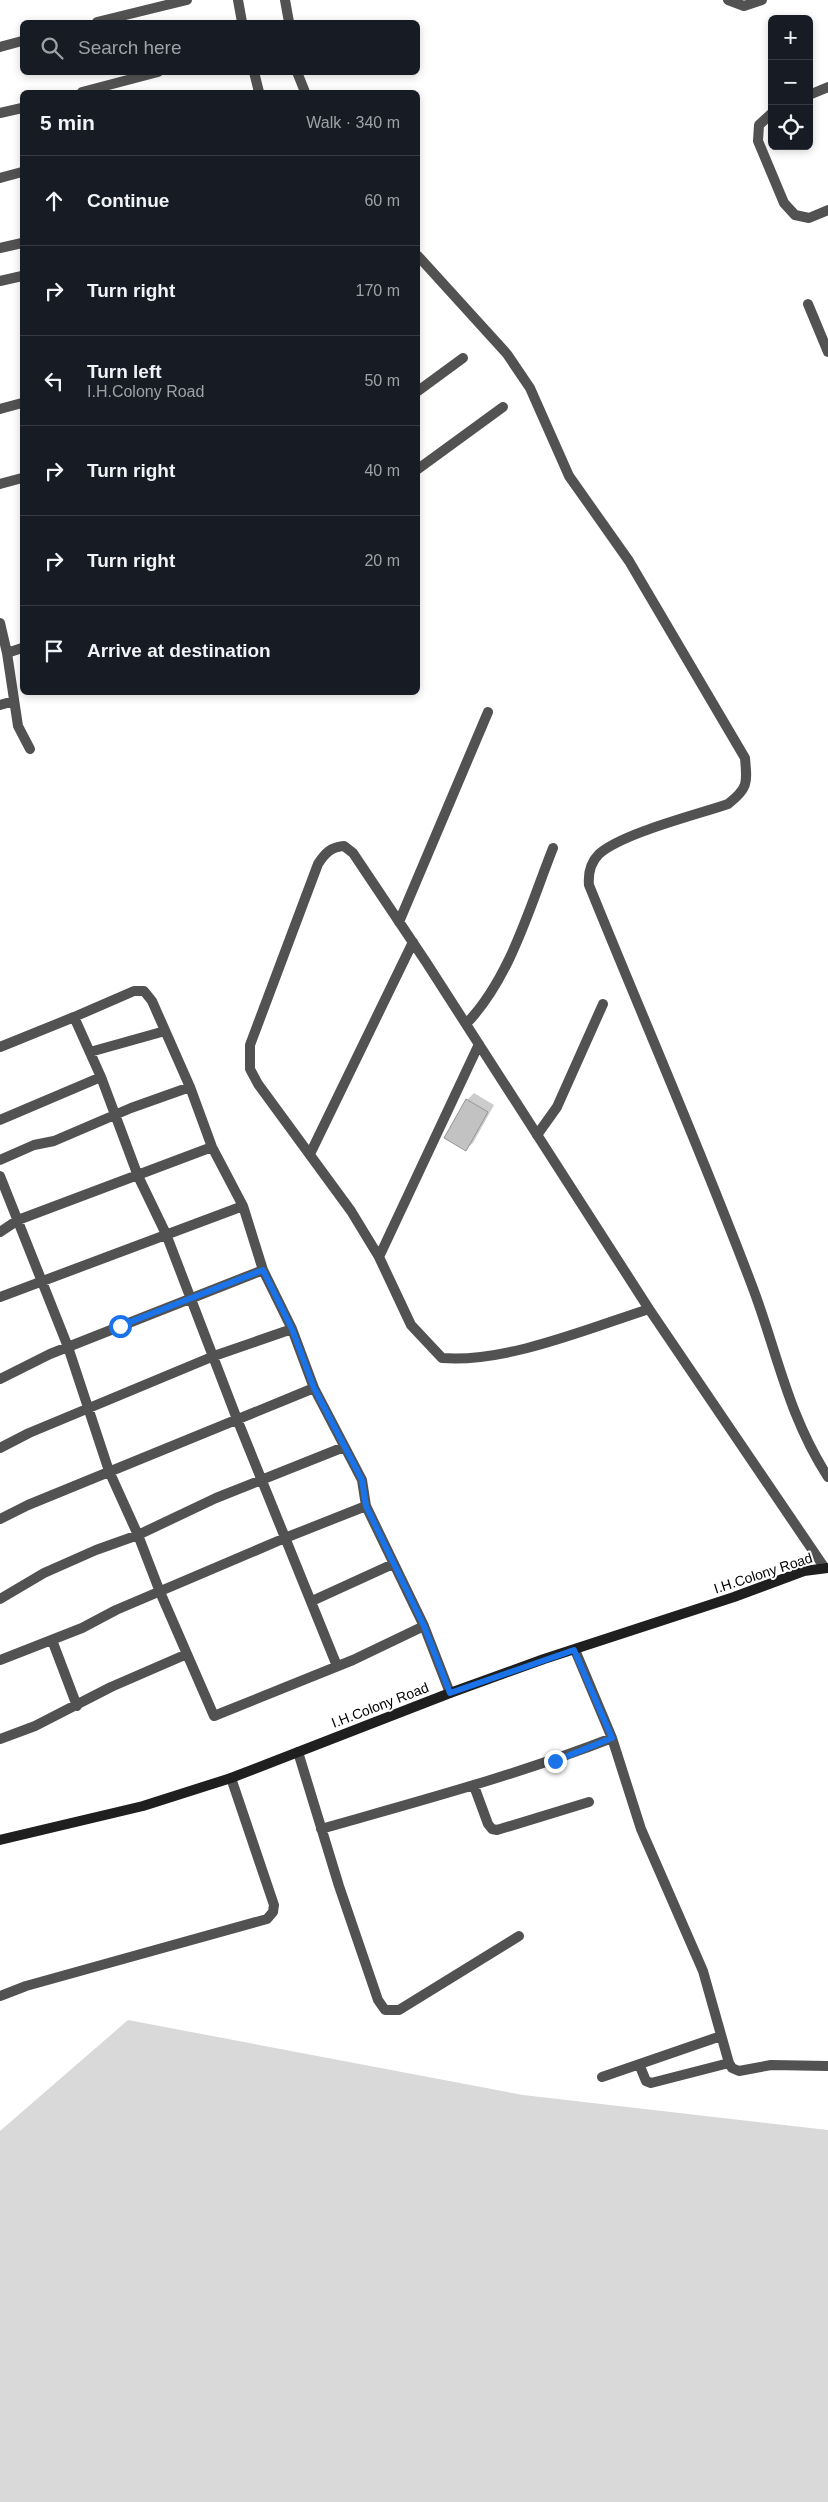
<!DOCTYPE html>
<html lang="en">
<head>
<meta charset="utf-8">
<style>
	:root { --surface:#171b24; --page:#20242c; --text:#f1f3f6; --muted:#9ea1a6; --line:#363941 }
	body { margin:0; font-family:Helvetica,sans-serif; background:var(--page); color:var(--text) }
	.controls { position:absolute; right:15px; top:15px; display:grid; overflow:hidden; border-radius:8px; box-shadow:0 2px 8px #0003 }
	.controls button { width:45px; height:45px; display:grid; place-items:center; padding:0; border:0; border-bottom:1px solid var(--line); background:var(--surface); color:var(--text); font:25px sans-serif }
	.stop { position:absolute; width:15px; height:15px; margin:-11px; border:4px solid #1a73e8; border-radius:50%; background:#fff }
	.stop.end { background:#1a73e8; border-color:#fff; box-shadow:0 1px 5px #0008 }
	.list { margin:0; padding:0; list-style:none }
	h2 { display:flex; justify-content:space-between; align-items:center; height:65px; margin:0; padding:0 20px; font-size:21px }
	h2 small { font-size:16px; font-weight:400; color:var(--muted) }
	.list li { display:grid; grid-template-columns:32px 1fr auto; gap:15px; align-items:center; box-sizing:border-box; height:90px; padding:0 20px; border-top:1px solid var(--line) }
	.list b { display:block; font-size:19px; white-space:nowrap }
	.list p { margin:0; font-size:16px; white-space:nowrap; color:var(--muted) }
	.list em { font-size:16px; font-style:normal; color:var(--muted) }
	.icon { flex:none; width:28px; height:28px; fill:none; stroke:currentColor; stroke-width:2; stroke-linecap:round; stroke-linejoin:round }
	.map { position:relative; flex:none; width:828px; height:2502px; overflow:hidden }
	.search { position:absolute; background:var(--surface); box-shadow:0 2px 8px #0003; left:20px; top:20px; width:400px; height:55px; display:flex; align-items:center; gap:12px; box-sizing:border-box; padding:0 18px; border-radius:8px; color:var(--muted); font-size:19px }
	.panel { position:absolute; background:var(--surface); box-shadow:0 2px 8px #0003; left:20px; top:90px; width:400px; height:605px; border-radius:8px }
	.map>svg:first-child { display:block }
	.green { fill:#d9d9d9 }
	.shadow { fill:#0003 }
	.building { fill:#c2c2c2; stroke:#969696 }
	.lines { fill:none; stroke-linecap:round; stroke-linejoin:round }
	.lane { stroke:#525252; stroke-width:10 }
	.street { stroke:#525252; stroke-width:10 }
	.secondary { stroke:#1f1f1f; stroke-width:10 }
	.route { stroke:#1a73e8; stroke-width:6 }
	.labels { text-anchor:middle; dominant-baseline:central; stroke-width:4; stroke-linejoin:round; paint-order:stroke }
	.street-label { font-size:14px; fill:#000; stroke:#fff }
</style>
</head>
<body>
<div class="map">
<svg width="828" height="2502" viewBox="0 0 828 2502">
	<rect width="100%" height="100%" fill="#fff"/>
	<path class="green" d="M 128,2020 L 523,2095 L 828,2130 L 828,2502 L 0,2502 L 0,2131 Z"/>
	<path class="shadow" d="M 474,1093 L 494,1105 L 473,1143 L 466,1149 L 467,1100 Z"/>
	<path class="building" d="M 466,1099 L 488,1112 L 466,1151 L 444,1138 Z"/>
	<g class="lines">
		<path class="lane" d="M 285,0 L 289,22
			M 728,0 L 744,6 L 762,0
			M 297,72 L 305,92
			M 809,95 L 828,87
			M 772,113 L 759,125 L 758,141 L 784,203 L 795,215 L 809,218 L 828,210
			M 418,256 L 507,354 L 530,388 L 569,476 L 629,561 L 745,758 C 747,782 749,788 728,804 C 696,815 623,833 599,854 C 590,863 588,873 589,885 C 644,1021 703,1155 754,1291 C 778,1356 789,1417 828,1477
			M 808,304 L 828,352
			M 537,1135 L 557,1107 L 603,1004"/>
		<path class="street" d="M 238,0 L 242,22
			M 97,22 L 187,0
			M 0,47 L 22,41
			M 254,72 L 259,92
			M 82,92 L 158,72
			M 0,113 L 22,108
			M 0,178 L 22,172
			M 0,248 L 22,243
			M 0,281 L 22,276
			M 418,391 L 463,358
			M 0,409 L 22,403
			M 418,469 L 503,407
			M 0,484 L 22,478
			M 0,623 L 7,653 L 18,726 L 30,749
			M 7,653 L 22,648
			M 0,705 L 14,701
			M 399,922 L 488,712
			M 74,1017 L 134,991 L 144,991 L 152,1001 L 190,1087 L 212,1147 L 243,1206 L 263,1270 L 292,1329 L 314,1388 L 362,1480 L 366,1506 L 424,1626
			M 466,1024 C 510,979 530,906 553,848
			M 0,1047 L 74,1017 L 101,1077 L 138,1176 L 166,1234 L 237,1419 L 337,1666
			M 90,1052 L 165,1031
			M 0,1120 L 101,1077
			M 310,1154 L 413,942
			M 0,1160 L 34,1145 L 54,1141 L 131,1108 L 190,1087
			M 0,1176 L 68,1347 L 109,1471 L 138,1535 L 160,1592 L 214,1716 L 353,1660 L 424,1626 L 450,1693
			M 0,1232 L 18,1220 L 212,1147
			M 379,1257 L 479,1044
			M 0,1297 L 243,1206
			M 649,1309 C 587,1329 506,1363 442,1358 L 411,1325 L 379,1257 L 351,1211 L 258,1084 L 250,1069 L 250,1045 L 318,864 C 325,853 331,847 344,846 L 353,853 L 426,962 L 649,1309 L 824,1567
			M 0,1379 L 50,1354 L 263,1270
			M 0,1448 L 29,1433 L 214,1356 L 292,1329
			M 0,1519 L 28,1505 L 314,1388
			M 0,1599 L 44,1573 L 96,1550 L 138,1535 L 216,1498 L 344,1447
			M 312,1601 L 393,1564
			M 52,1640 L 77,1706
			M 575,1650 L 612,1738 L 641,1829 L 703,1971 L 729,2063 L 732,2068 L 739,2071 L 771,2065 L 828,2066
			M 0,1660 L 82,1628 L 116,1610 L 285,1538 L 366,1506
			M 0,1739 L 35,1726 L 111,1687 L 187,1654
			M 298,1752 L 339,1886 L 378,2000 L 385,2010 L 399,2010 L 519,1936
			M 474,1786 L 488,1824 L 492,1829 L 497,1830 L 589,1802
			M 321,1829 C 419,1801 517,1775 612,1738
			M 0,1996 L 26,1986 L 267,1919 L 273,1912 L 274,1905 L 231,1778
			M 639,2064 L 646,2081 L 651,2083 L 729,2063
			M 602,2077 L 721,2036"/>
		<path class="secondary" d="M 0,1840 L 143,1806 L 231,1778 L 450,1693 L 544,1659 L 734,1597 L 804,1571 L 828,1568"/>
	</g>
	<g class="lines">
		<path class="route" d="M 120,1326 L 263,1270 L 292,1329 L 314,1388 L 362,1480 L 366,1506 L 424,1626 L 450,1693 L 574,1650 L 612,1738 L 555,1761"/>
	</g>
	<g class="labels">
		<g class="street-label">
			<text transform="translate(763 1573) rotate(-18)">I.H.Colony Road</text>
			<text transform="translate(380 1705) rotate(-21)">I.H.Colony Road</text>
		</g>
	</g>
</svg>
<div class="controls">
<button>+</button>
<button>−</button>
<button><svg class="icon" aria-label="locate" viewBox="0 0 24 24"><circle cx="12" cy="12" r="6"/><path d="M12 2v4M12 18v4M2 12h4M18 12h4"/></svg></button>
</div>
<div class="stop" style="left:120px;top:1326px"></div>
<div class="stop end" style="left:555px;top:1761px"></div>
<div class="search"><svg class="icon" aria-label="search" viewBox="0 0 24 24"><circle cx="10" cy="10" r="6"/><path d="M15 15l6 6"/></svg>Search here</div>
<section class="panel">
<h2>5 min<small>Walk · 340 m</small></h2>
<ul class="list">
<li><svg class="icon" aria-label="ahead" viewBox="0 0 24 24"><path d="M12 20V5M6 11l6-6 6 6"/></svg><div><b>Continue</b></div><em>60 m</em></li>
<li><svg class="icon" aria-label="right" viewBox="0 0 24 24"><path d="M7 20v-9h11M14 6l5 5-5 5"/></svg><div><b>Turn right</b></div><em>170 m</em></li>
<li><svg class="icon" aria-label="left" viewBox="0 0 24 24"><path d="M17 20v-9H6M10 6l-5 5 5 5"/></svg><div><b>Turn left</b><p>I.H.Colony Road</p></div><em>50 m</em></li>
<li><svg class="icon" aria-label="right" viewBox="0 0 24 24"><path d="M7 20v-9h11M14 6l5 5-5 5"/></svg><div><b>Turn right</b></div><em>40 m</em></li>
<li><svg class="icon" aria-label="right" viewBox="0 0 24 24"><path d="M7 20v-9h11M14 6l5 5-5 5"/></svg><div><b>Turn right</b></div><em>20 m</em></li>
<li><svg class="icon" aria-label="arrive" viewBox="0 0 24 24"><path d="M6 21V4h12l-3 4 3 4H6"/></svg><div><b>Arrive at destination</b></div></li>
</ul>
</section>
</div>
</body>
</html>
